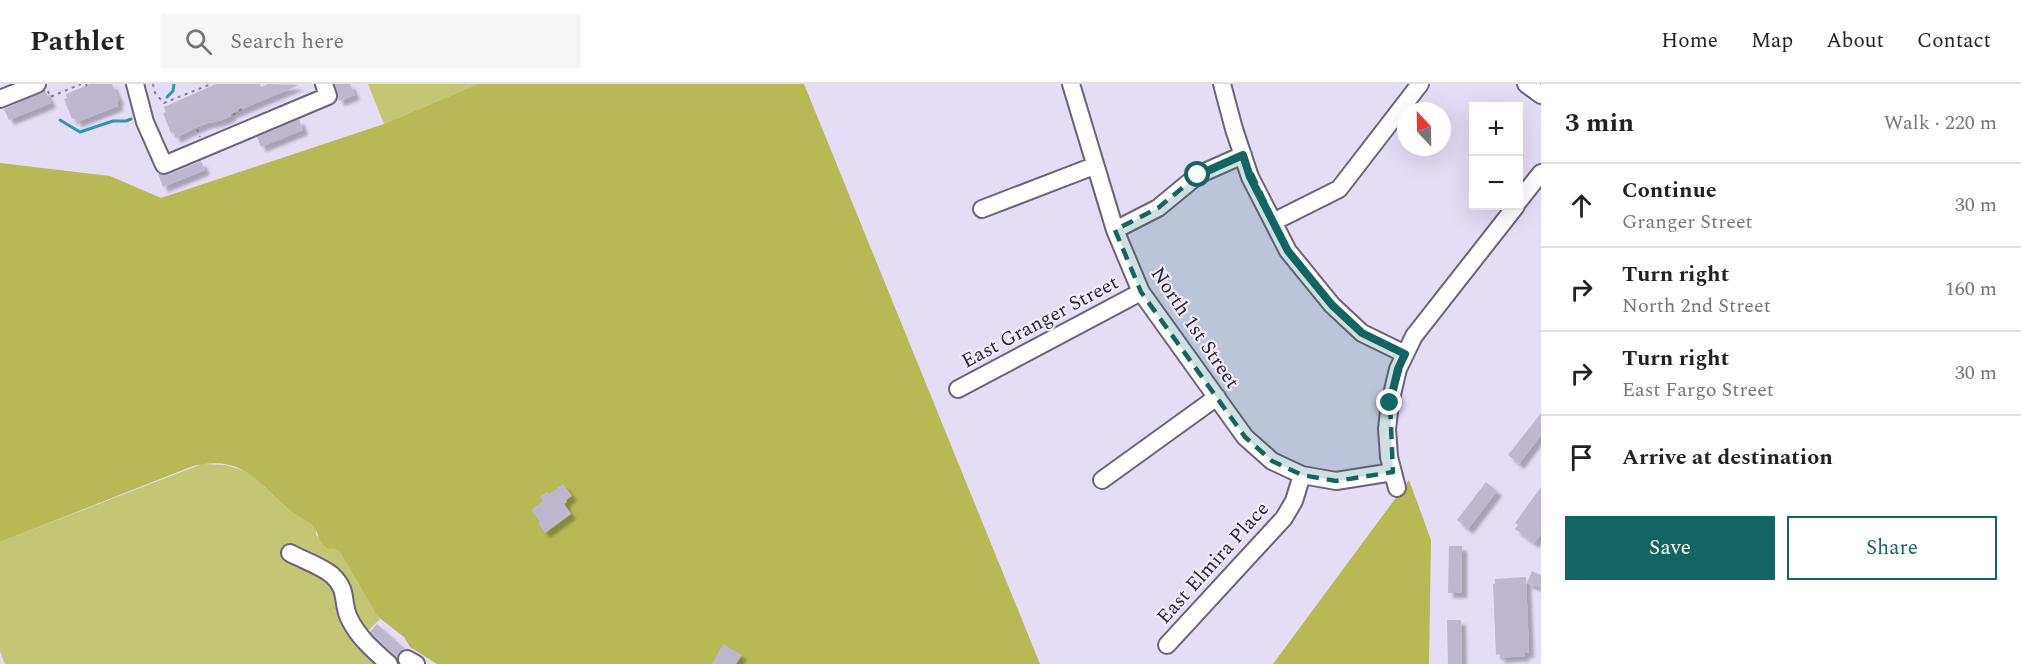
<!DOCTYPE html>
<html lang="en">
<head>
<meta charset="utf-8">
<style>
	:root { --surface:#fff; --page:#f6f6f6; --text:#222; --muted:#767676; --line:#e0e0e0; --accent:#156464 }
	body { margin:0; font-family:Spectral,serif; background:var(--page); color:var(--text) }
	.controls { position:absolute; right:18px; top:18px; display:grid; overflow:hidden; border-radius:0px; box-shadow:0 6px 24px #0002 }
	.controls button { width:54px; height:54px; display:grid; place-items:center; padding:0; border:0; border-bottom:2px solid var(--line); background:var(--surface); color:var(--text); font:30px sans-serif }
	.compass { position:absolute; left:1397px; top:18px; width:54px; height:54px; border-radius:50%; background:var(--surface); box-shadow:0 6px 24px #0002; rotate:338deg }
	.stop { position:absolute; width:18px; height:18px; margin:-14px; border:4px solid #156464; border-radius:50%; background:#fff }
	.stop.end { background:#156464; border-color:#fff; box-shadow:0 2px 6px #0008 }
	.list { margin:0; padding:0; list-style:none }
	h2 { display:flex; justify-content:space-between; align-items:center; height:78px; margin:0; padding:0 24px; font-size:26px }
	h2 small { font-size:20px; font-weight:400; color:var(--muted) }
	.list li { display:grid; grid-template-columns:39px 1fr auto; gap:18px; align-items:center; box-sizing:border-box; height:84px; padding:0 24px; border-top:2px solid var(--line) }
	.list b { display:block; font-size:22px; white-space:nowrap }
	.list p { margin:0; font-size:20px; white-space:nowrap; color:var(--muted) }
	.list em { font-size:20px; font-style:normal; color:var(--muted) }
	.actions { display:flex; gap:12px; padding:18px 24px }
	.actions a { flex:1; padding:14px 0; border:2px solid var(--accent); border-radius:0px; text-align:center; font-size:21px; color:var(--accent) }
	.actions .main { background:var(--accent); color:#fff }
	.icon { flex:none; width:33px; height:33px; fill:none; stroke:currentColor; stroke-width:2; stroke-linecap:round; stroke-linejoin:round }
	.map { position:relative; flex:none; width:1541px; height:580px; overflow:hidden }
	header { display:flex; align-items:center; gap:36px; box-sizing:border-box; height:84px; padding:0 30px; background:var(--surface); border-bottom:2px solid var(--line) }
	header strong { font-size:28px }
	nav { display:flex; gap:33px; margin-inline-start:auto; font-size:21px }
	.search { width:420px; height:54px; background:var(--page); display:flex; align-items:center; gap:15px; box-sizing:border-box; padding:0 21px; border-radius:0px; color:var(--muted); font-size:22px }
	main { display:flex }
	aside { flex:1; background:var(--surface) }
	.map>svg:first-child { display:block }
	.green { fill:#c3c675 }
	.forest { fill:#b6b954 }
	.lines { fill:none; stroke-linecap:round; stroke-linejoin:round }
	.stream { stroke:#3094b2; stroke-width:3 }
	.building { fill:#bfb7cf; filter:url(#shadow) }
	.minor-casing { stroke:#6b6379; stroke-width:20 }
	.path { stroke:#847e8e; stroke-width:2; stroke-dasharray:3 4.5; stroke-linecap:butt }
	.minor { stroke:#fff; stroke-width:16 }
	.route { stroke:#156464; stroke-width:8 }
	.marked { fill:#156464; fill-opacity:0.2; stroke:#156464; stroke-width:4.5; stroke-dasharray:12 8; stroke-linejoin:round }
	.labels { text-anchor:middle; dominant-baseline:central; stroke-width:4.5; stroke-linejoin:round; paint-order:stroke }
	.street-label { font-size:20px; fill:#2a262f; stroke:#f1eafe }
</style>
</head>
<body>
<header>
<strong>Pathlet</strong>
<div class="search"><svg class="icon" aria-label="search" viewBox="0 0 24 24"><circle cx="10" cy="10" r="6"/><path d="M15 15l6 6"/></svg>Search here</div>
<nav><a>Home</a><a>Map</a><a>About</a><a>Contact</a></nav>
</header>
<main>
<div class="map">
<svg width="1541" height="580" viewBox="0 0 1541 580">
	<defs>
		<filter id="shadow"><feDropShadow dx="5" dy="5" stdDeviation="1.5" flood-color="#0004"/></filter>
	</defs>
	<rect width="100%" height="100%" fill="#e5dcf5"/>
	<path class="green" d="M 368,0 L 478,0 L 384,40 Z
		M 202,380 L 226,381 L 250,389 L 288,425 L 305,435 L 316,445 L 316,451 L 340,468 L 377,532 L 380,535 L 366,549 L 363,545 L 362,539 L 356,535 L 333,497 L 354,560 L 376,580 L 5,580 L 0,567 L 0,458 Z"/>
	<path class="forest" d="M 478,0 L 804,0 L 1040,580 L 437,580 L 410,563 L 404,553 L 377,532 L 340,468 L 334,464 L 328,465 C 317,456 320,450 313,442 C 305,434 294,431 286,423 C 255,395 241,371 193,382 L 0,458 L 0,79 L 110,92 L 161,114 L 384,40 Z
		M 1409,396 L 1431,456 L 1429,580 L 1273,580 Z"/>
	<g class="lines">
		<path class="stream" d="M 167,13 L 173,7 L 174,0
			M 60,36 L 80,48 L 113,37 L 126,37 L 131,35"/>
	</g>
	<path class="building" d="M 90,0 L 112,0 L 119,16 L 117,17 L 118,22 L 77,38 L 75,34 L 72,35 L 64,15 L 67,14 L 66,10 Z
		M 216,0 L 260,0 L 261,3 L 268,0 L 299,1 L 230,30 L 231,32 L 222,36 L 210,39 L 210,38 L 191,46 L 176,54 L 173,48 L 171,49 L 163,29 L 166,28 L 164,23 Z
		M 335,0 L 350,0 L 355,11 L 339,17 Z
		M 45,6 L 51,19 L 9,36 L 4,25 Z
		M 299,35 L 303,46 L 261,63 L 257,53 Z
		M 201,77 L 205,86 L 163,103 L 158,90 L 168,91 Z
		M 1541,329 L 1541,351 L 1519,380 L 1508,371 Z
		M 1486,398 L 1497,407 L 1468,445 L 1457,436 Z
		M 563,400 L 572,412 L 566,416 L 567,418 L 564,420 L 571,430 L 545,449 L 538,439 L 540,438 L 531,426 L 543,417 L 540,413 L 547,408 L 549,410 Z
		M 1541,403 L 1541,450 L 1534,459 L 1515,445 L 1518,441 L 1515,439 Z
		M 1449,462 L 1462,462 L 1462,509 L 1448,509 Z
		M 1532,487 L 1541,491 L 1541,504 L 1527,499 Z
		M 1526,493 L 1529,569 L 1524,569 L 1525,572 L 1500,574 L 1500,570 L 1496,571 L 1493,500 L 1495,500 L 1495,495 Z
		M 1447,536 L 1461,536 L 1462,580 L 1448,580 Z
		M 377,540 L 405,565 L 401,566 L 397,573 L 370,548 Z
		M 723,560 L 742,571 L 736,580 L 712,580 Z"/>
	<g class="lines">
		<g class="minor-casing">
			<path id="minor" d="M 135,0 L 145,38 L 164,81 L 328,12 L 324,0
				M 1071,0 L 1115,146 L 1141,208 L 1245,353 L 1272,377 L 1302,391 L 1336,397 L 1393,388
				M 1222,0 L 1234,45 L 1250,93 L 1288,167 L 1332,221 L 1362,249 L 1405,270
				M 1526,0 L 1541,11
				M 0,15 L 37,0
				M 1518,118 L 1541,89
				M 982,125 L 1094,82
				M 1273,138 L 1339,105 L 1420,0
				M 1115,146 L 1158,124 L 1198,91 L 1243,71
				M 958,305 L 1141,208
				M 1102,396 L 1217,313
				M 1397,404 L 1389,373 L 1387,345 L 1390,319 L 1398,285 L 1414,252 L 1516,122
				M 290,469 C 303,476 321,482 332,491 C 349,507 341,517 349,534 C 358,553 373,566 389,580
				M 1167,561 L 1284,434 L 1294,417 L 1302,391
				M 407,575 L 416,580"/>
		</g>
		<path class="path" d="M 86,0 L 87,2
			M 153,0 L 155,9 L 164,19 L 211,0
			M 48,7 L 50,13 L 81,0
			M 233,31 L 243,24
			M 197,45 L 200,53"/>
		<use href="#minor" class="minor"/>
	</g>
	<g class="lines">
		<path class="route" d="M 1198,91 L 1243,71 L 1250,93 L 1288,167 L 1332,221 L 1362,249 L 1405,270 L 1398,285 L 1390,319"/>
	</g>
	<path class="marked" d="M 1243,71 L 1288,167 L 1332,221 L 1362,249 L 1405,270 L 1390,319 L 1393,388 L 1336,397 L 1302,391 L 1272,377 L 1245,353 L 1141,208 L 1115,146 L 1158,124 L 1198,91 Z"/>
	<g class="labels">
		<g class="street-label">
			<text transform="translate(1040 238) rotate(-28)">East Granger Street</text>
			<text transform="translate(1195 244) rotate(56)">North 1st Street</text>
			<text transform="translate(1213 479) rotate(-48)">East Elmira Place</text>
		</g>
	</g>
</svg>
<div class="controls">
<button>+</button>
<button>−</button>
</div>
<svg class="compass" viewBox="-18 -18 36 36"><path d="M0-13l5 13h-10z" fill="#e53935"/><path d="M0 13l5-13h-10z" fill="#767676"/></svg>
<div class="stop" style="left:1198px;top:91px"></div>
<div class="stop end" style="left:1390px;top:319px"></div>
</div>
<aside>
<h2>3 min<small>Walk · 220 m</small></h2>
<ul class="list">
<li><svg class="icon" aria-label="ahead" viewBox="0 0 24 24"><path d="M12 20V5M6 11l6-6 6 6"/></svg><div><b>Continue</b><p>Granger Street</p></div><em>30 m</em></li>
<li><svg class="icon" aria-label="right" viewBox="0 0 24 24"><path d="M7 20v-9h11M14 6l5 5-5 5"/></svg><div><b>Turn right</b><p>North 2nd Street</p></div><em>160 m</em></li>
<li><svg class="icon" aria-label="right" viewBox="0 0 24 24"><path d="M7 20v-9h11M14 6l5 5-5 5"/></svg><div><b>Turn right</b><p>East Fargo Street</p></div><em>30 m</em></li>
<li><svg class="icon" aria-label="arrive" viewBox="0 0 24 24"><path d="M6 21V4h12l-3 4 3 4H6"/></svg><div><b>Arrive at destination</b></div></li>
</ul>
<div class="actions"><a class="main">Save</a><a>Share</a></div>
</aside>
</main>
</body>
</html>
